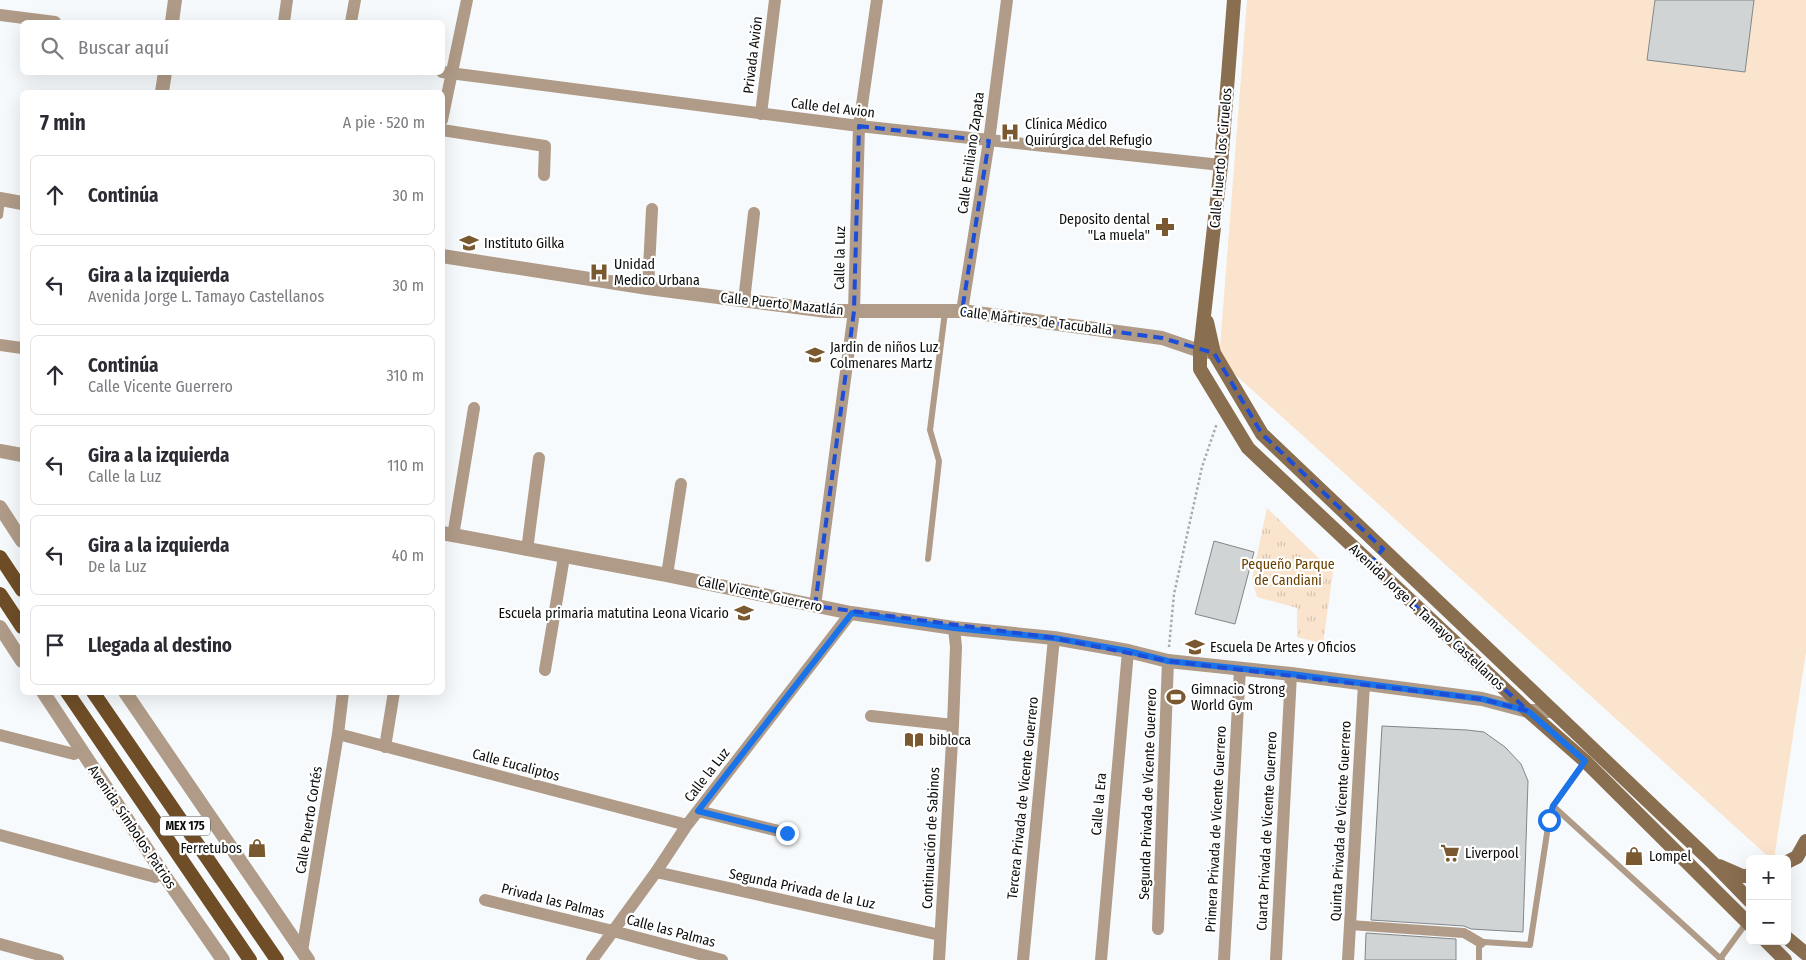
<!DOCTYPE html>
<html lang="es">
<head>
<meta charset="utf-8">
<style>
	:root { --surface:#fff; --page:#f2f2f3; --text:#2b2b33; --muted:#7c7c81; --line:#e1e1e2 }
	body { margin:0; font-family:"Fira Sans Condensed",sans-serif; background:var(--page); color:var(--text) }
	.controls { position:absolute; right:15px; bottom:15px; display:grid; overflow:hidden; border-radius:8px; box-shadow:0 5px 20px #0002 }
	.controls button { width:45px; height:45px; display:grid; place-items:center; padding:0; border:0; border-bottom:1px solid var(--line); background:var(--surface); color:var(--text); font:25px sans-serif }
	.stop { position:absolute; width:15px; height:15px; margin:-11px; border:4px solid #1a73e8; border-radius:50%; background:#fff }
	.stop.end { background:#1a73e8; border-color:#fff; box-shadow:0 1px 5px #0008 }
	.list { margin:0; padding:0; list-style:none }
	h2 { display:flex; justify-content:space-between; align-items:center; height:65px; margin:0; padding:0 20px; font-size:21px }
	h2 small { font-size:16px; font-weight:400; color:var(--muted) }
	.list li { display:grid; grid-template-columns:32px 1fr auto; gap:15px; align-items:center; box-sizing:border-box; height:80px; margin:0 10px 10px; padding:0 10px; border:1px solid var(--line); border-radius:8px }
	.list b { display:block; font-size:19px; white-space:nowrap }
	.list p { margin:0; font-size:16px; white-space:nowrap; color:var(--muted) }
	.list em { font-size:16px; font-style:normal; color:var(--muted) }
	.icon { flex:none; width:28px; height:28px; fill:none; stroke:currentColor; stroke-width:2; stroke-linecap:round; stroke-linejoin:round }
	.map { position:relative; flex:none; width:1806px; height:960px; overflow:hidden }
	.search { position:absolute; background:var(--surface); box-shadow:0 5px 20px #0002; left:20px; top:20px; width:425px; height:55px; display:flex; align-items:center; gap:12px; box-sizing:border-box; padding:0 18px; border-radius:8px; color:var(--muted); font-size:19px }
	.panel { position:absolute; background:var(--surface); box-shadow:0 5px 20px #0002; left:20px; top:90px; width:425px; height:605px; border-radius:8px }
	.map>svg:first-child { display:block }
	.grass { fill:url(#grass-tufts) }
	.park { fill:#fae4cd }
	.building { fill:#d0d4d5; stroke:#838688 }
	.lines { fill:none; stroke-linecap:round; stroke-linejoin:round }
	.path { stroke:#a8aaac; stroke-width:2.5; stroke-dasharray:2.5 2.5; stroke-linecap:butt }
	.service { stroke:#af9b87; stroke-width:6 }
	.pedestrian { stroke:#af9b87; stroke-width:10 }
	.minor { stroke:#af9b87; stroke-width:12 }
	.tertiary { stroke:#af9b87; stroke-width:14 }
	.secondary { stroke:#8a6e50; stroke-width:14 }
	.primary { stroke:#6f4e27; stroke-width:14 }
	.route { stroke:#1a73e8; stroke-width:6 }
	.marked { fill:none; stroke:#1d4ed8; stroke-width:4; stroke-dasharray:10 6; stroke-linejoin:round }
	.labels { text-anchor:middle; dominant-baseline:central; stroke-width:4.5; stroke-linejoin:round; paint-order:stroke }
	.shield { fill:#fff; stroke:#545555; stroke-width:1 }
	.shield-label { font-size:12px; font-weight:bold; fill:#0b0c0c }
	.street-label { font-size:14px; fill:#0b0c0c; stroke:#fff }
	.poi-label { font-size:14px; fill:#0b0c0c; stroke:#fff; text-anchor:start }
	.park-label { font-size:14px; fill:#694000; stroke:#fff }
</style>
</head>
<body>
<div class="map">
<svg width="1806" height="960" viewBox="0 0 1806 960">
	<defs>
		<pattern id="grass-tufts" width="24" height="20" patternUnits="userSpaceOnUse" patternTransform="scale(1.25)"><rect width="24" height="20" fill="#fae4cd"/><path d="M3 7l-1-3M5 7V3M7 7l1-3M15 17l-1-3M17 17v-4M19 17l1-3" fill="none" stroke="#d5c2af"/></pattern>
	</defs>
	<rect width="100%" height="100%" fill="#f7fafc"/>
	<path class="grass" d="M 1267,508 L 1333,572 L 1323,644 L 1297,637 L 1297,608 L 1257,597 L 1252,579 Z"/>
	<path class="park" d="M 1247,0 L 1806,0 L 1806,652 L 1774,859 L 1771,859 L 1219,360 Z"/>
	<path class="building" d="M 1655,0 L 1754,0 L 1745,72 L 1647,60 Z
		M 1214,541 L 1254,552 L 1235,624 L 1195,614 Z
		M 1382,726 L 1467,730 L 1484,732 L 1505,747 L 1521,764 L 1528,781 L 1523,932 L 1471,929 L 1464,926 L 1371,920 Z
		M 1366,933 L 1456,939 L 1456,960 L 1365,960 Z"/>
	<g class="lines">
		<path class="path" d="M 1169,647 L 1174,594 L 1202,467 L 1217,423"/>
		<path class="service" d="M 0,216 L 2,200
			M 928,559 L 939,461 L 930,430 L 945,312
			M 1553,806 L 1722,960
			M 1720,959 L 1747,922
			M 1479,960 L 1479,947 L 1481,943 L 1484,942 L 1530,945 L 1549,820 L 1553,806 L 1585,762"/>
		<path class="pedestrian" d="M 1350,925 L 1464,933 L 1481,943"/>
		<path class="minor" d="M 0,15 L 55,22
			M 284,22 L 287,0
			M 351,22 L 355,0
			M 442,72 L 859,126 L 1221,165
			M 761,114 L 775,0
			M 442,120 L 467,0
			M 442,130 L 545,146 L 544,175
			M 648,288 L 652,209
			M 744,301 L 754,213
			M 962,311 L 989,141 L 1007,0
			M 0,345 L 22,348
			M 453,536 L 474,408
			M 527,550 L 539,458
			M 667,575 L 681,484
			M 815,606 L 854,311 L 859,126 L 877,0
			M 545,670 L 564,557
			M 871,716 L 953,725
			M 338,734 L 687,825
			M 0,735 L 74,754 L 81,750
			M 385,747 L 394,692
			M 698,811 L 787,833
			M 0,835 L 155,877 L 162,872
			M 656,872 L 940,935
			M 485,900 L 613,931 L 722,960
			M 1158,929 L 1168,661
			M 0,944 L 58,960
			M 302,951 L 338,734 L 343,692
			M 592,960 L 656,872 L 687,825 L 851,613
			M 939,960 L 953,725 L 956,647 L 954,628
			M 1023,960 L 1054,638
			M 1101,960 L 1128,651
			M 1224,960 L 1240,669
			M 1276,960 L 1291,674
			M 1348,960 L 1364,684"/>
		<path class="tertiary" d="M 172,22 L 175,0
			M 162,92 L 165,72
			M 0,199 L 22,203
			M 442,256 L 648,288 L 827,311 L 962,311 L 1162,338 L 1200,351 L 1211,352
			M 0,451 L 22,455
			M 0,507 L 22,541
			M 442,533 L 667,575 L 851,613 L 954,628 L 1054,638 L 1128,651 L 1168,661 L 1291,674 L 1482,699 L 1528,711 L 1553,711
			M 0,627 L 22,661
			M 43,692 L 162,872 L 223,960
			M 125,692 L 308,960"/>
		<path class="secondary" d="M 1234,0 L 1221,165 L 1200,351 L 1200,369 L 1248,448 L 1528,711 L 1585,761 L 1750,925
			M 1207,322 L 1214,353 L 1262,434 L 1714,864 L 1750,901
			M 1787,862 L 1797,857 L 1806,841
			M 1719,866 L 1742,876 L 1750,876
			M 1787,938 L 1806,954
			M 1766,941 L 1785,960"/>
		<path class="primary" d="M 0,557 L 22,590
			M 0,594 L 22,627
			M 67,692 L 250,960
			M 93,692 L 277,960"/>
	</g>
	<g class="lines">
		<path class="route" d="M 787,833 L 698,811 L 852,613 L 954,628 L 1054,638 L 1128,651 L 1168,661 L 1291,674 L 1482,699 L 1528,711 L 1585,761 L 1553,806 L 1549,820"/>
	</g>
	<path class="marked" d="M 859,126 L 989,141 L 962,311 L 1162,338 L 1214,353 L 1262,434 L 1383,549 L 1370,564 L 1528,711 L 1482,699 L 1168,661 L 1054,638 L 815,606 L 854,311 Z"/>
	<defs>
		<g id="hospital-bare" transform="scale(1.5)"><path d="M-5-5h3v3.5h4V-5h3V5h-3V1.5h-4V5h-3Z" fill="#7b5930" stroke="#fff" stroke-width="2.5" paint-order="stroke"/></g>
		<g id="pharmacy-bare" transform="scale(1.5)"><path d="M-2-6h4v4h4v4h-4v4h-4v-4h-4v-4h4Z" fill="#7b5930" stroke="#fff" stroke-width="2.5" paint-order="stroke"/></g>
		<g id="school-bare" transform="scale(1.5)"><path d="M0-5L7-2L0 1L-7-2ZM-4 1L0 2.5L4 1V4Q0 6-4 4Z" fill="#7b5930" stroke="#fff" stroke-width="2.5" paint-order="stroke"/></g>
		<g id="university-bare" transform="scale(1.5)"><path d="M0-5L7-2L0 1L-7-2ZM-4 1L0 2.5L4 1V4Q0 6-4 4Z" fill="#7b5930" stroke="#fff" stroke-width="2.5" paint-order="stroke"/></g>
		<g id="stadium-bare" transform="scale(1.5)"><path d="M0-5a6.5 5 0 1 0 0 10a6.5 5 0 1 0 0-10ZM-3.5-1.8h7v3.6h-7Z" fill="#7b5930" stroke="#fff" stroke-width="2.5" paint-order="stroke"/></g>
		<g id="library-bare" transform="scale(1.5)"><path d="M-6-4Q-3-5.5-.7-3.5V5Q-3 3-6 4ZM6-4Q3-5.5 .7-3.5V5Q3 3 6 4Z" fill="#7b5930" stroke="#fff" stroke-width="2.5" paint-order="stroke"/></g>
		<g id="shop-bare" transform="scale(1.5)"><path d="M-5-2.5h2.3a2.7 3.5 0 0 1 5.4 0H5L5.5 6h-11ZM-1.5-2.5h3a1.5 2.3 0 0 0-3 0Z" fill="#7b5930" stroke="#fff" stroke-width="2.5" paint-order="stroke"/></g>
		<g id="supermarket-bare" transform="scale(1.5)"><path d="M-6-5.5h2.5l.6 2H6L4.5 2H-2.5L-4.4-4H-6ZM-1.5 3.2a1.3 1.3 0 1 0 .1 0ZM3 3.2a1.3 1.3 0 1 0 .1 0Z" fill="#7b5930" stroke="#fff" stroke-width="2.5" paint-order="stroke"/></g>
	</defs>
	<g fill-rule="evenodd">
		<use href="#hospital-bare" x="1010" y="132"/>
		<use href="#pharmacy-bare" x="1165" y="227"/>
		<use href="#school-bare" x="469" y="243"/>
		<use href="#hospital-bare" x="599" y="272"/>
		<use href="#school-bare" x="815" y="355"/>
		<use href="#school-bare" x="744" y="613"/>
		<use href="#university-bare" x="1195" y="647"/>
		<use href="#stadium-bare" x="1176" y="697"/>
		<use href="#library-bare" x="914" y="740"/>
		<use href="#shop-bare" x="257" y="848"/>
		<use href="#supermarket-bare" x="1450" y="853"/>
		<use href="#shop-bare" x="1634" y="856"/>
	</g>
	<g class="labels">
		<rect class="shield" x="160" y="816.5" width="50" height="19" rx="4"/>
		<g class="shield-label">
			<text x="185" y="826">MEX 175</text>
		</g>
		<g class="street-label">
			<text transform="translate(753 55) rotate(-83)">Privada Avión</text>
			<text transform="translate(833 108) rotate(7)">Calle del Avion</text>
			<text transform="translate(971 153) rotate(-82)">Calle Emiliano Zapata</text>
			<text transform="translate(1221 158) rotate(-85)">Calle Huerto los Ciruelos</text>
			<text transform="translate(840 258) rotate(-89)">Calle la Luz</text>
			<text transform="translate(782 304) rotate(6)">Calle Puerto Mazatlán</text>
			<text transform="translate(1036 321) rotate(7)">Calle Mártires de Tacuballa</text>
			<text transform="translate(760 594) rotate(12)">Calle Vicente Guerrero</text>
			<text transform="translate(1427 617) rotate(43)">Avenida Jorge L. Tamayo Castellanos</text>
			<text transform="translate(516 765) rotate(15)">Calle Eucaliptos</text>
			<text transform="translate(707 775) rotate(-52)">Calle la Luz</text>
			<text transform="translate(1148 794) rotate(-88)">Segunda Privada de Vicente Guerrero</text>
			<text transform="translate(1023 798) rotate(-84)">Tercera Privada de Vicente Guerrero</text>
			<text transform="translate(1099 804) rotate(-85)">Calle la Era</text>
			<text transform="translate(309 820) rotate(-81)">Calle Puerto Cortés</text>
			<text transform="translate(1341 821) rotate(-87)">Quinta Privada de Vicente Guerrero</text>
			<text transform="translate(132 827) rotate(56)">Avenida Símbolos Patrios</text>
			<text transform="translate(1216 829) rotate(-87)">Primera Privada de Vicente Guerrero</text>
			<text transform="translate(1267 831) rotate(-87)">Cuarta Privada de Vicente Guerrero</text>
			<text transform="translate(931 838) rotate(-87)">Continuación de Sabinos</text>
			<text transform="translate(802 889) rotate(12)">Segunda Privada de la Luz</text>
			<text transform="translate(553 901) rotate(14)">Privada las Palmas</text>
			<text transform="translate(671 931) rotate(15)">Calle las Palmas</text>
		</g>
		<g class="poi-label">
			<text x="1025" y="124">Clínica Médico<tspan x="1025" dy="16">Quirúrgica del Refugio</tspan></text>
			<text x="1150" y="219" text-anchor="end">Deposito dental<tspan x="1150" dy="16">"La muela"</tspan></text>
			<text x="484" y="243">Instituto Gilka</text>
			<text x="614" y="264">Unidad<tspan x="614" dy="16">Medico Urbana</tspan></text>
			<text x="830" y="347">Jardin de niños Luz<tspan x="830" dy="16">Colmenares Martz</tspan></text>
			<text x="729" y="613" text-anchor="end">Escuela primaria matutina Leona Vicario</text>
			<text x="1210" y="647">Escuela De Artes y Oficios</text>
			<text x="1191" y="689">Gimnacio Strong<tspan x="1191" dy="16">World Gym</tspan></text>
			<text x="929" y="740">bibloca</text>
			<text x="242" y="848" text-anchor="end">Ferretubos</text>
			<text x="1465" y="853">Liverpool</text>
			<text x="1649" y="856">Lompel</text>
		</g>
		<g class="park-label">
			<text x="1288" y="564">Pequeño Parque<tspan x="1288" dy="16">de Candiani</tspan></text>
		</g>
	</g>
</svg>
<div class="controls">
<button>+</button>
<button>−</button>
</div>
<div class="stop" style="left:1549px;top:820px"></div>
<div class="stop end" style="left:787px;top:833px"></div>
<div class="search"><svg class="icon" aria-label="search" viewBox="0 0 24 24"><circle cx="10" cy="10" r="6"/><path d="M15 15l6 6"/></svg>Buscar aquí</div>
<section class="panel">
<h2>7 min<small>A pie · 520 m</small></h2>
<ul class="list">
<li><svg class="icon" aria-label="ahead" viewBox="0 0 24 24"><path d="M12 20V5M6 11l6-6 6 6"/></svg><div><b>Continúa</b></div><em>30 m</em></li>
<li><svg class="icon" aria-label="left" viewBox="0 0 24 24"><path d="M17 20v-9H6M10 6l-5 5 5 5"/></svg><div><b>Gira a la izquierda</b><p>Avenida Jorge L. Tamayo Castellanos</p></div><em>30 m</em></li>
<li><svg class="icon" aria-label="ahead" viewBox="0 0 24 24"><path d="M12 20V5M6 11l6-6 6 6"/></svg><div><b>Continúa</b><p>Calle Vicente Guerrero</p></div><em>310 m</em></li>
<li><svg class="icon" aria-label="left" viewBox="0 0 24 24"><path d="M17 20v-9H6M10 6l-5 5 5 5"/></svg><div><b>Gira a la izquierda</b><p>Calle la Luz</p></div><em>110 m</em></li>
<li><svg class="icon" aria-label="left" viewBox="0 0 24 24"><path d="M17 20v-9H6M10 6l-5 5 5 5"/></svg><div><b>Gira a la izquierda</b><p>De la Luz</p></div><em>40 m</em></li>
<li><svg class="icon" aria-label="arrive" viewBox="0 0 24 24"><path d="M6 21V4h12l-3 4 3 4H6"/></svg><div><b>Llegada al destino</b></div></li>
</ul>
</section>
</div>
</body>
</html>
